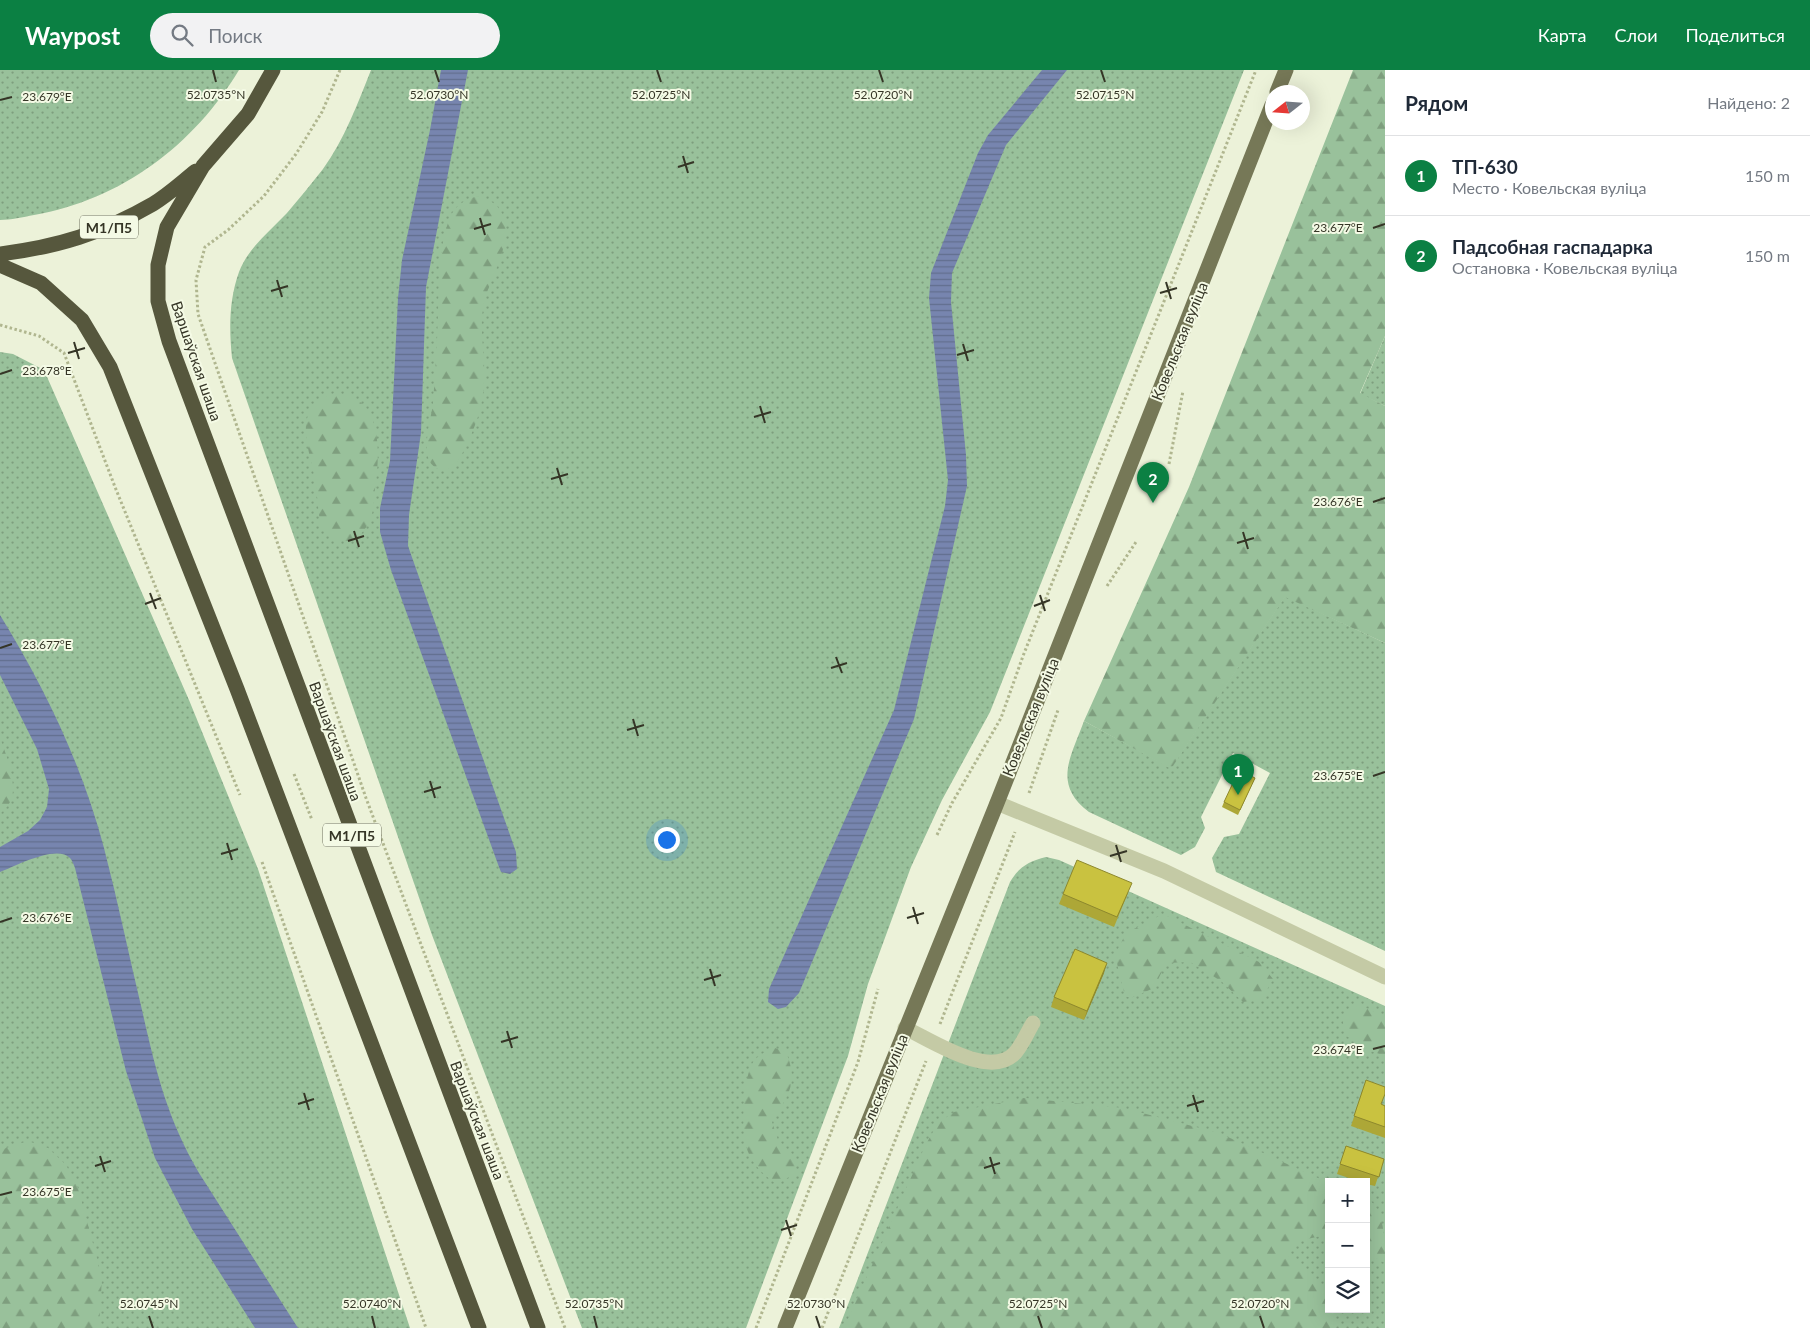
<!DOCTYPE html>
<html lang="ru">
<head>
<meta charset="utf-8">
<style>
	:root { --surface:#fff; --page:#f2f2f3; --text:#1f2937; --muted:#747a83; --line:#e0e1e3; --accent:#0b8043 }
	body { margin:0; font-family:Lato,sans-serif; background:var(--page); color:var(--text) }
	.controls { position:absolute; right:15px; bottom:15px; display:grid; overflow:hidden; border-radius:0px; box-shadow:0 5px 20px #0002 }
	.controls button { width:45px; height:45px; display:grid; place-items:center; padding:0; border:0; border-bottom:1px solid var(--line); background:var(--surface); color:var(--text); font:25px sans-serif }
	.compass { position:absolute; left:1265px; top:15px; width:45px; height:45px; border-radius:50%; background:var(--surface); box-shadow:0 5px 20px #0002; rotate:253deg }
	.you { position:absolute; left:666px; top:769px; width:18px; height:18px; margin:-12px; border:4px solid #fff; border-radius:50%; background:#1a73e8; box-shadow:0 0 0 8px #1a73e833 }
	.badge { display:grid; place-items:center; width:32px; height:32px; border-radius:50%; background:var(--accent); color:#fff; font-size:16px; font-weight:700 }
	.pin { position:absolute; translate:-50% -41px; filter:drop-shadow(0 1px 2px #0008) }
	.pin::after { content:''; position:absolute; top:26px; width:18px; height:15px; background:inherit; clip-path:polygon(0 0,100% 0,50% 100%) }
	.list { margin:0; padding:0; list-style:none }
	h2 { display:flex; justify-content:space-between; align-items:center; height:65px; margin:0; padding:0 20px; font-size:21px }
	h2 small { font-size:16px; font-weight:400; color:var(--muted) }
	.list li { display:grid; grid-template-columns:32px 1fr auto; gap:15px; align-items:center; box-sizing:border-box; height:80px; padding:0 20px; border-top:1px solid var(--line) }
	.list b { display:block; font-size:19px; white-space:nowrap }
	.list p { margin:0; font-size:16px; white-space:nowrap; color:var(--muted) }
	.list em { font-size:16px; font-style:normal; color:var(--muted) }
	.icon { flex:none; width:28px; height:28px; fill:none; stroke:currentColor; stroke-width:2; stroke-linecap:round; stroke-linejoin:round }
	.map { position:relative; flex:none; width:1385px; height:1258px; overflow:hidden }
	header { display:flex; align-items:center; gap:30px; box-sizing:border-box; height:70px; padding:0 25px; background:var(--accent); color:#fff }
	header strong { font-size:24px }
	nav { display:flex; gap:28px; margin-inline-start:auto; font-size:18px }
	.search { width:350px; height:45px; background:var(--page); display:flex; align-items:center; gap:12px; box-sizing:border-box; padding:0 18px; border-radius:28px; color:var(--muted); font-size:19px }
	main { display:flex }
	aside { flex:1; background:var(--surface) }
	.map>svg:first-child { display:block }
	.grass { fill:url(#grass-dots); fill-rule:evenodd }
	.forest { fill:url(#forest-firs) }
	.water { fill:url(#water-rules) }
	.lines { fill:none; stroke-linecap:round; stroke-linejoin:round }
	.path { stroke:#b0b68f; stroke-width:3; stroke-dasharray:2.5 2.5; stroke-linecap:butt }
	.minor { stroke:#c4caa5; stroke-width:15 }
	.major { stroke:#767857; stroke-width:15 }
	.highway { stroke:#56573d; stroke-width:15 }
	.wall { fill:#ada737 }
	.shaded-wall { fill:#8d882d }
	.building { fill:#c9c240; stroke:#8d882d }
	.ticks { fill:none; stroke:#353526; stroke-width:2 }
	.labels { text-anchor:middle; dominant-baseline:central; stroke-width:4; stroke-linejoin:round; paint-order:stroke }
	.shield { fill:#f4fae5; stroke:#6e705f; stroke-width:1 }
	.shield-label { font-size:14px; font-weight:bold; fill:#353526 }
	.street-label { font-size:15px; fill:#353526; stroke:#f4fae5 }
	.ticks-label { font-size:12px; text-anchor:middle; fill:#353526; stroke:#f4fae5; stroke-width:4; stroke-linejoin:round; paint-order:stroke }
</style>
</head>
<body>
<header>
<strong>Waypost</strong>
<div class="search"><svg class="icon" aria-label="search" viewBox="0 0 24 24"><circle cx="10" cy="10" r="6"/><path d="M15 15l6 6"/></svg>Поиск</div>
<nav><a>Карта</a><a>Слои</a><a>Поделиться</a></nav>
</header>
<main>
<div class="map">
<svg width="1385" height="1258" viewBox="0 0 1385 1258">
	<defs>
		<pattern id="grass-dots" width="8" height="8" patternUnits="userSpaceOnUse" patternTransform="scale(1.25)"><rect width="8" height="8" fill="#99c19b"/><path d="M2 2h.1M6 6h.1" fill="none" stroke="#7e9e7e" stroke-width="1.8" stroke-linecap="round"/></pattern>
		<pattern id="forest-firs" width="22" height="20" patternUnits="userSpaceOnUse" patternTransform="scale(1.25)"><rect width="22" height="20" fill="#99c19b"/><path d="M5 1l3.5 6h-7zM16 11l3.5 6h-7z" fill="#7e9e7e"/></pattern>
		<pattern id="water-rules" width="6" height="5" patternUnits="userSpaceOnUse" patternTransform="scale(1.25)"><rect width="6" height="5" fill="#7785af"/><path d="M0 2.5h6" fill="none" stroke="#626e8e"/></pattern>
	</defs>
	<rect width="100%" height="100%" fill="#ecf2d9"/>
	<path class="grass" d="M 0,0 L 239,0 C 194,75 121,130 34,145 C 23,147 11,150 0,150 Z
		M 371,0 L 1244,0 L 990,642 L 942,730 L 911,797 L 868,914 L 848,986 L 746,1258 L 582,1258 L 432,865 L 232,288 C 229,258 229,230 239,202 C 248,178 270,161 287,143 C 299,129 311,114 323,99 C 344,70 358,33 371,0 Z
		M 1385,266 L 1385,336 L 1360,324 Z
		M 0,282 L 13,284 L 44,300 L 189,630 L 258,799 L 410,1258 L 0,1258 Z
		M 1285,526 L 1385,573 L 1385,881 L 1216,802 L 1212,788 L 1224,767 L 1239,764 L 1270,703 L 1233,683 L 1201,747 L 1205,758 L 1195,777 L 1181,785 L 1089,742 C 1052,714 1071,687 1084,651 L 1171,698 Z
		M 1046,787 L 1059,790 L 1385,936 L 1385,1258 L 839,1258 L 1010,812 C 1019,797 1029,791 1046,787 ZM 1329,1112 L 1366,1112 L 1366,1239 L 1329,1239 Z"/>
	<path class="forest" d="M 1353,0 L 1385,0 L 1385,266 L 1360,323 L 1385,336 L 1385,573 L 1285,527 L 1171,699 L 1084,651 L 1189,417 Z
		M 477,126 C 490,129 500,135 504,149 C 512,176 490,206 484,233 C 478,260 486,285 484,312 C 483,337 475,358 464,380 C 460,388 454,400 443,400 C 437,400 431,395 429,390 C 423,374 431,349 433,333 C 435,305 437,275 438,246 C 439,215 438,182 448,153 C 453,137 462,131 477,126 Z
		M 335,323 C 384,326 380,383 375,419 C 374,430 374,445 367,456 C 353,478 330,475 320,452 C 318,438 317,424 315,409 C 309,377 290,337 335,323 Z
		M 0,668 C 6,684 16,710 12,728 C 10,734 5,739 0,744 Z
		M 1163,844 L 1259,892 L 1273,909 L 1262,929 L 1243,932 L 1221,911 L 1190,892 L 1166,893 L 1154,918 L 1131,928 L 1125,926 L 1115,885 L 1126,863 Z
		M 1360,935 L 1385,947 L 1385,986 L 1368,980 L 1345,965 L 1343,952 L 1348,939 Z
		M 775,978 L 786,982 C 799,1014 788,1025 772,1052 L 778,1070 L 793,1085 L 796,1103 L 777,1114 C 763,1105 751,1093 746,1076 C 741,1060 744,1011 751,996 C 755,986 766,981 775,978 Z
		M 1024,1028 L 1123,1038 L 1219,1063 L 1329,1113 L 1329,1164 L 1299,1171 L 1287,1185 C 1306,1200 1329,1213 1329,1239 L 1334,1240 L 1334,1258 L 844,1258 L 925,1076 L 938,1053 L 954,1042 Z
		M 28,1071 L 48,1078 L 66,1095 L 78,1118 L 102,1207 L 99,1258 L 0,1258 L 0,1080 Z
		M 1366,1128 C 1385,1138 1385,1171 1385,1193 L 1366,1183 Z"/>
	<path class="water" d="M 441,0 L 468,0 L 426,217 L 421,363 L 409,445 L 408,476 L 516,782 L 517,799 L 510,804 L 501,802 L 499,797 L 391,500 L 380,462 L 380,438 L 390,391 L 398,228 L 402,190 L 430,60 Z
		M 1042,0 L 1067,0 L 1006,75 L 952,203 L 951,232 L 966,385 L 967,416 L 914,649 L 799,923 L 786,937 L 778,939 L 768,932 L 769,919 L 894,640 L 945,436 L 948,410 L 929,228 L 931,203 L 978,83 L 988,65 Z
		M 0,545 C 45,618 82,695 104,778 C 118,832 129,886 142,940 C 156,1002 167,1048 199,1103 L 298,1258 L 255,1258 L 192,1159 L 155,1088 L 126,1001 L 75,798 C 74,795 72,790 70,788 C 57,774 15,796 0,802 L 0,777 L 28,761 L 40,750 L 47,737 L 49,719 L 37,679 L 0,605 Z"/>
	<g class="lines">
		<path class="path" d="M 340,0 L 322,42 L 296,84 L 264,126 L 228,160 L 205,177 L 196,210 L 198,244 L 366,728 L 565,1258
			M 0,255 L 39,266 L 64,283 L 115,417 L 240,725
			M 1169,394 L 1183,321
			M 1107,516 L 1136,472
			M 294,704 L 312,750
			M 1029,723 L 1058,640
			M 937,765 L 952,733 L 1001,648 L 1023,586 L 1256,0
			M 262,792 L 426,1258
			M 940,954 L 1015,762
			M 756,1258 L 858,992 L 878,919
			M 822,1258 L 926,991"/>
		<path class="minor" d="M 997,733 L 1164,801 L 1385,907
			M 905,958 C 931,970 990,1010 1015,983 C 1022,975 1027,963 1033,953"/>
		<path class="major" d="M 1277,22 L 1286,0
			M 785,1258 L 997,733 L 1272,35"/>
		<path class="highway" d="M 273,0 L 248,44 L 203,96 L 167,157 L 158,195 L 158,231 L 169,271 L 538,1258
			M 0,184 C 57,177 103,163 153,134 C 168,125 182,112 196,101
			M 0,195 L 41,213 L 82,250 L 110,297 L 237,619 L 479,1258"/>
	</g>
	<path class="wall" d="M 1255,708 L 1238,745 L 1222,737 L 1224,732 Z
		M 1128,823 L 1114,857 L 1059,834 L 1063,824 Z
		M 1104,903 L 1084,950 L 1051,937 L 1054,927 Z
		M 1366,1010 L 1381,1034 L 1385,1036 L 1385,1068 L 1351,1056 Z
		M 1346,1076 L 1384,1089 L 1375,1116 L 1366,1114 L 1366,1112 L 1361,1112 L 1337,1104 Z"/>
	<path class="shaded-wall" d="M 1107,893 L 1104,903 L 1084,950 L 1087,941 Z"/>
	<path class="building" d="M 1239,700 L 1255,708 L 1240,740 L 1224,732 Z
		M 1077,790 L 1132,813 L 1117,847 L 1063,824 Z
		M 1075,879 L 1107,893 L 1087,941 L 1054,927 Z
		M 1366,1010 L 1385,1017 L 1385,1024 L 1381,1034 L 1385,1036 L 1385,1057 L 1354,1046 Z
		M 1346,1076 L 1384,1089 L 1379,1107 L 1340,1094 Z"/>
	<path class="ticks" d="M 213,0 L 216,12M 435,0 L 439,12M 657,0 L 661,12M 879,0 L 883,12M 1101,0 L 1105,12M 0,30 L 12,27M 683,86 L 688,103M 678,97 L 694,92M 480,148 L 485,165M 1373,158 L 1385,154M 474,159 L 491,154M 277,210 L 282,227M 1166,212 L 1171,229M 271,221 L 288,216M 1160,223 L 1177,218M 74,272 L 79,289M 963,274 L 968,291M 68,283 L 85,278M 957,285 L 974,280M 0,304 L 12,300M 760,336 L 765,353M 754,347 L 771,342M 557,398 L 562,415M 551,409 L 568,404M 1373,432 L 1385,428M 354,461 L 359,477M 1243,462 L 1248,479M 348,471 L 364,466M 1237,473 L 1254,468M 150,523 L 156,539M 1040,525 L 1045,541M 145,534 L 161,528M 1034,536 L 1050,530M 0,578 L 12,574M 836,587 L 842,603M 831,598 L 847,593M 633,649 L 638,666M 627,660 L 644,655M 1373,706 L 1385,702M 430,711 L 435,728M 424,722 L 441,717M 227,773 L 232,790M 1116,775 L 1121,792M 221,784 L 238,779M 1110,786 L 1127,781M 913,837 L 918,854M 907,848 L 924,843M 0,852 L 12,848M 710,899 L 715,916M 704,910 L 721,905M 507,961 L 512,978M 501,972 L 518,967M 1373,979 L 1385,976M 304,1023 L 309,1040M 1193,1025 L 1198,1042M 298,1034 L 314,1029M 1187,1036 L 1204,1031M 100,1086 L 105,1102M 990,1087 L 995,1104M 95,1096 L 111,1091M 984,1098 L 1000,1093M 0,1125 L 12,1122M 786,1150 L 791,1166M 781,1160 L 797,1155M 149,1246 L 153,1258M 372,1246 L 375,1258M 594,1246 L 597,1258M 816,1246 L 820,1258M 1038,1246 L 1042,1258M 1260,1246 L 1264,1258"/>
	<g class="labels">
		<g class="shield">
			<rect x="80" y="145.5" width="58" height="23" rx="4"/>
			<rect x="323" y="753.5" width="58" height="23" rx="4"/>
		</g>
		<g class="shield-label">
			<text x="109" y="157">М1/П5</text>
			<text x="352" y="765">М1/П5</text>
		</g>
		<g class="street-label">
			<text transform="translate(1179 271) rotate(-68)">Ковельская вуліца</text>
			<text transform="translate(197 291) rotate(71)">Варшаўская шаша</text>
			<text transform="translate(1030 647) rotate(-68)">Ковельская вуліца</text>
			<text transform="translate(336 671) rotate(70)">Варшаўская шаша</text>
			<text transform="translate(879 1023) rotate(-68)">Ковельская вуліца</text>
			<text transform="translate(478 1050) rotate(69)">Варшаўская шаша</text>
		</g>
	</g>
	<g class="ticks-label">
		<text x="216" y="29">52.0735°N</text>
		<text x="439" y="29">52.0730°N</text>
		<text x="661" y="29">52.0725°N</text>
		<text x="883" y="29">52.0720°N</text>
		<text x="1105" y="29">52.0715°N</text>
		<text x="47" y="31">23.679°E</text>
		<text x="1338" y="162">23.677°E</text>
		<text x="47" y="305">23.678°E</text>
		<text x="1338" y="436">23.676°E</text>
		<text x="47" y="579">23.677°E</text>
		<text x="1338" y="710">23.675°E</text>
		<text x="47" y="852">23.676°E</text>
		<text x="1338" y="984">23.674°E</text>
		<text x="47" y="1126">23.675°E</text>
		<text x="149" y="1238">52.0745°N</text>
		<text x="372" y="1238">52.0740°N</text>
		<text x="594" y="1238">52.0735°N</text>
		<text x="816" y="1238">52.0730°N</text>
		<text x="1038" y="1238">52.0725°N</text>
		<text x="1260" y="1238">52.0720°N</text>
	</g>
</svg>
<div class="controls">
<button>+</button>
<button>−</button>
<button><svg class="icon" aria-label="layers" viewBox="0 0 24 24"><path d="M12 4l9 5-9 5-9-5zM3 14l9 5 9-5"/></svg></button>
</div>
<svg class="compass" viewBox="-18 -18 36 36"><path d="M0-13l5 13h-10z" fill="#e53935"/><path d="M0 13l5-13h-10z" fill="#747a83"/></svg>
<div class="you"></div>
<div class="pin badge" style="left:1238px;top:725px">1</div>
<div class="pin badge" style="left:1153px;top:433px">2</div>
</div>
<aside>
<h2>Рядом<small>Найдено: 2</small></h2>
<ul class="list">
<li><span class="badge">1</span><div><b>ТП-630</b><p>Место · Ковельская вуліца</p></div><em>150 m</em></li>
<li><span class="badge">2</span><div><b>Падсобная гаспадарка</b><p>Остановка · Ковельская вуліца</p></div><em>150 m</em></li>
</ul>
</aside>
</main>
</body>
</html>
